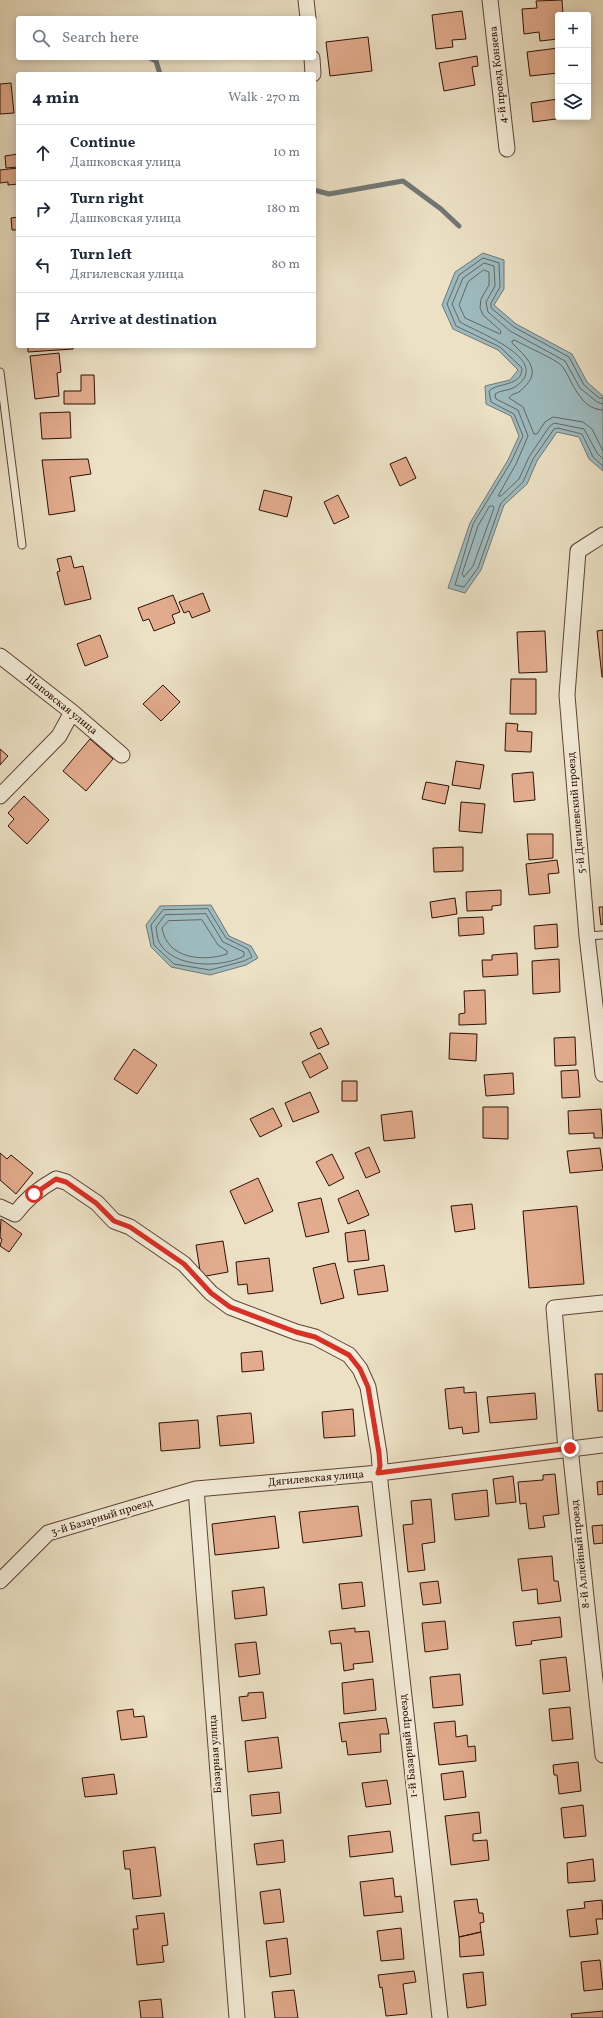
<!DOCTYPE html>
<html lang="en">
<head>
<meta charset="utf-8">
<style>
	:root { --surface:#fff; --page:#f2f2f3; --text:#1f2937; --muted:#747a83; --line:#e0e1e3 }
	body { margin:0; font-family:Vollkorn,serif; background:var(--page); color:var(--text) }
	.controls { position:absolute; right:12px; top:12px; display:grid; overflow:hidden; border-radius:4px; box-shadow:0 2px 10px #0003 }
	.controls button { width:36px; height:36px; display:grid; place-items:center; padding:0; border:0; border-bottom:1px solid var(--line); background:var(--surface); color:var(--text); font:20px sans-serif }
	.stop { position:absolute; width:12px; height:12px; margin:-9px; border:3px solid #d93025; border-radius:50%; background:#fff }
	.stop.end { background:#d93025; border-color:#fff; box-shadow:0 1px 4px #0008 }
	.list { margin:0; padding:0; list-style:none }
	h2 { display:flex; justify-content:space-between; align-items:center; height:52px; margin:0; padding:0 16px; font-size:17px }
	h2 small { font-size:13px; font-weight:400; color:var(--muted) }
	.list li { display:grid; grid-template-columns:26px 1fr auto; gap:12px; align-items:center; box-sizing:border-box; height:56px; padding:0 16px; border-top:1px solid var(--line) }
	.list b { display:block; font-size:15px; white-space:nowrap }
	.list p { margin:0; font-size:13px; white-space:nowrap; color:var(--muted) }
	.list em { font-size:13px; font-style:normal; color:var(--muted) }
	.icon { flex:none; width:22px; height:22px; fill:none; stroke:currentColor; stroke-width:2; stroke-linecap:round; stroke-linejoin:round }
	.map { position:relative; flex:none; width:603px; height:2018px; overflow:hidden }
	.search { position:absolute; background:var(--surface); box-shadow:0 2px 10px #0003; left:16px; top:16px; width:300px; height:44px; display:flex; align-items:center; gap:10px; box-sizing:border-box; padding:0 14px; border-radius:4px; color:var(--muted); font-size:15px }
	.panel { position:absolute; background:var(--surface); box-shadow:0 2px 10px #0003; left:16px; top:72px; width:300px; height:276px; border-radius:4px }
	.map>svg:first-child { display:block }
	.water { fill:#9dbbbf; stroke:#717775 }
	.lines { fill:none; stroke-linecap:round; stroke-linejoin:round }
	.shore { stroke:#666662; stroke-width:1 }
	.stream { stroke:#717775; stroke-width:5 }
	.building { fill:#e2ab8d; stroke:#2f1005 }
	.lane-casing { stroke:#5e4435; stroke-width:9 }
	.street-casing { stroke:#5e4435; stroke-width:17 }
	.lane { stroke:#f3ecd9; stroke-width:7 }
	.street { stroke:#f3ecd9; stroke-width:15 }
	.route { stroke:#d93025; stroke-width:5 }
	.labels { text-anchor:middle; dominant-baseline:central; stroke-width:4; stroke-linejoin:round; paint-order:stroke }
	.street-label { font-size:11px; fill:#2f1005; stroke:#f3ecd9 }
</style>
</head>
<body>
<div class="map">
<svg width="603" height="2018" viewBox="0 0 603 2018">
	<rect width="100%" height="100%" fill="#ece1c5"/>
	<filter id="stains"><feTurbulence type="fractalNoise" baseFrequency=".005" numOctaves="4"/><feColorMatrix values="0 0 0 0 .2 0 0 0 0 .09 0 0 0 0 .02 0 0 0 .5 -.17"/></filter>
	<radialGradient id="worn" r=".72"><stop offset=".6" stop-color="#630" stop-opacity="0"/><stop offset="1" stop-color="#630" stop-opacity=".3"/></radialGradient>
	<path class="water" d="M 483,253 L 504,260 L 504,289 L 494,305 L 516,324 L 572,354 L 587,382 L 603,396 L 603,471 L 589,459 L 579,437 L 557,432 L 537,461 L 527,484 L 504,505 L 481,570 L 465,593 L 448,588 L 470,523 L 508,460 L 519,436 L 511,416 L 486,404 L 485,386 L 510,380 L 518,370 L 498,350 L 453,329 L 442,305 L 455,272 Z
		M 211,905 L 229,936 L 251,946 L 258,958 L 246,965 L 210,975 L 171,967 L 151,947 L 146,925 L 160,906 Z"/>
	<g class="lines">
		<path class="shore" d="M 484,270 L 489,272 L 489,285 L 481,299 L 480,308 L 483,315 L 501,331 L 500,334 L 465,318 L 459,305 L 468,282 Z
			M 603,398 L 599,398 L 584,385 L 569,357 L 514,327 L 491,308 L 491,303 L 500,287 L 499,263 L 483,258 L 459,275 L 447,304 L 456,326 L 500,347 L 522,368 C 522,387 498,382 489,391 L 491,402 L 514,414 L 523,436 L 511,462 L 473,524 L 455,585 L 464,587 L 478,568 L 501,503 L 523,482 L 533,459 L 554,429 L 558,428 L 582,434 L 593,457 L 603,466
			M 603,404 L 597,402 L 580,388 L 565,361 L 510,331 L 488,312 L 486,302 L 495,286 L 494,266 L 484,263 L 463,278 L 452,304 L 460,322 C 476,332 555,360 515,387 C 509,391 500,390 495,394 L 496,399 L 518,410 L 528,436 L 516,464 L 498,496 L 501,496 L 519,479 L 529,457 L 549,427 L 554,423 L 584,429 L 597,453 L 603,459
			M 603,410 C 579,409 573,381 562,366 C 556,359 524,346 515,340 L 512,341 L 512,343 C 529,360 544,372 519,392 C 515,394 511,394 509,398 L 523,407 L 534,434 L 537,434 L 545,422 L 553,417 L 583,422 L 592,429 L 603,451
			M 490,506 L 493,506 L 494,508 L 473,566 L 464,577 L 462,574 L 478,526 Z
			M 208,909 L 226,938 L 248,949 L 252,957 L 244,961 L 210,970 L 174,964 L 154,945 L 151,925 L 163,910 Z
			M 206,914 L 223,942 L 244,952 L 244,956 C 222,968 173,969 159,942 C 157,938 157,932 156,927 L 165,915 Z
			M 202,920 L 218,945 L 227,951 L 227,954 C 203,962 167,959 162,928 L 168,921 Z"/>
		<path class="stream" d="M 150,58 L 156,61 L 160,74
			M 314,190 L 329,194 L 403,181 L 441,209 L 459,226"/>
	</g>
	<path class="building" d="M 562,0 L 563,15 L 558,15 L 558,39 L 540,41 L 539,32 L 524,34 L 522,9 L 537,8 L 536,1 Z
		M 462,11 L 466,39 L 452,40 L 453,47 L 436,49 L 432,15 Z
		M 368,37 L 372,71 L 330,76 L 326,42 Z
		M 558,48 L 558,73 L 530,76 L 527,52 Z
		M 477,56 L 478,66 L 472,67 L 475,85 L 444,91 L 439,63 Z
		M 11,83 L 14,113 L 0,114 L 0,84 Z
		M 558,99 L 558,117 L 571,117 L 533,122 L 531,103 Z
		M 18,154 L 18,167 L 6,168 L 5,156 Z
		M 18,168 L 18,184 L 8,185 L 8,182 L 0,183 L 0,170 Z
		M 18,217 L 18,243 L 17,230 L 12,230 L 11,218 Z
		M 28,346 L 73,346 L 73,349 L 28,352 Z
		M 59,353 L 61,372 L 57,373 L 59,396 L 35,399 L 30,356 Z
		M 81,375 L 94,375 L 95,404 L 64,404 L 64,391 L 81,391 Z
		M 70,412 L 71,438 L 42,439 L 40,413 Z
		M 406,457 L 416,478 L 400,486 L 390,464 Z
		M 88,459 L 91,474 L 70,477 L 75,511 L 49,515 L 42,460 Z
		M 264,490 L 292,497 L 287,517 L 259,510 Z
		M 338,495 L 349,517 L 334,524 L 324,502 Z
		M 71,556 L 74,568 L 83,566 L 91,599 L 65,605 L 57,572 L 60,571 L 57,559 Z
		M 203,593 L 210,611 L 192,618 L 189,611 L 184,613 L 179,602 Z
		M 173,595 L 180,612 L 172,615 L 175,623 L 154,631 L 149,619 L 143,621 L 138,608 Z
		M 603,630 L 603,677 L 602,677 L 597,631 Z
		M 545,631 L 547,672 L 519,673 L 517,632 Z
		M 100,635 L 108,657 L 85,666 L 77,644 Z
		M 511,679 L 536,679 L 536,714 L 510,714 Z
		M 163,685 L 180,702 L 161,721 L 143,704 Z
		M 506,723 L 518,724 L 517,731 L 532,732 L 531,752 L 505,751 Z
		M 90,739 L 113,759 L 86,791 L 63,771 Z
		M 0,749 L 8,756 L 0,765 Z
		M 456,761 L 484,765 L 480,789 L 452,785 Z
		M 533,772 L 535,800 L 514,802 L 512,774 Z
		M 426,782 L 449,786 L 445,804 L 422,799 Z
		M 24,796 L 49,820 L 27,844 L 8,826 L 14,819 L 8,813 Z
		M 461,802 L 485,804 L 482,833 L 459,831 Z
		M 527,834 L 553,834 L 553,858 L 529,860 Z
		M 463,847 L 463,871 L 434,872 L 433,848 Z
		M 557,860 L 559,873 L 548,874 L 550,893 L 529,895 L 526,864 Z
		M 501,890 L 501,905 L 492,906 L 492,910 L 467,911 L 466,892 Z
		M 455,898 L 457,914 L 432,918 L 430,902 Z
		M 599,907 L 603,907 L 603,924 L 601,925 Z
		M 483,917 L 484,934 L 459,936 L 458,918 Z
		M 557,924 L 558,947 L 535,949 L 534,926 Z
		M 517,953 L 518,975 L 483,977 L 482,960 L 492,960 L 492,955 Z
		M 559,959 L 560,992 L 533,994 L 532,961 Z
		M 485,990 L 486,1024 L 459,1025 L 459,1014 L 465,1013 L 464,991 Z
		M 321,1028 L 329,1044 L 318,1049 L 310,1033 Z
		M 450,1033 L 477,1034 L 476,1061 L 449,1059 Z
		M 575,1037 L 576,1065 L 555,1066 L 554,1038 Z
		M 134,1049 L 157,1065 L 137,1094 L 114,1079 Z
		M 320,1053 L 328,1068 L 310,1078 L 302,1062 Z
		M 578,1070 L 580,1097 L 562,1098 L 561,1071 Z
		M 513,1073 L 514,1094 L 486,1096 L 484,1075 Z
		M 342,1081 L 357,1081 L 357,1101 L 342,1101 Z
		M 310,1092 L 319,1112 L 293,1122 L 285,1103 Z
		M 483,1107 L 508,1107 L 508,1139 L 483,1138 Z
		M 273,1108 L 282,1126 L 260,1137 L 250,1119 Z
		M 601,1109 L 603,1138 L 594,1138 L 594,1133 L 569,1134 L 568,1111 Z
		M 412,1111 L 415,1138 L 384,1141 L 381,1115 Z
		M 369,1147 L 380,1172 L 366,1178 L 355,1153 Z
		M 600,1148 L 603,1170 L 570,1173 L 567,1151 Z
		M 0,1153 L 7,1159 L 11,1155 L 33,1173 L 16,1194 L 0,1180 Z
		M 332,1154 L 344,1178 L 329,1186 L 316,1162 Z
		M 258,1178 L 273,1211 L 245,1224 L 230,1191 Z
		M 358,1190 L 369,1215 L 348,1224 L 338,1199 Z
		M 321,1198 L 329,1232 L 306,1237 L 298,1203 Z
		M 472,1204 L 475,1229 L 455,1232 L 451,1206 Z
		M 577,1206 L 584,1284 L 529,1288 L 523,1211 Z
		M 1,1219 L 22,1234 L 9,1252 L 0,1246 L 2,1239 L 0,1238 Z
		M 365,1230 L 369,1260 L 348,1262 L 345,1233 Z
		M 223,1241 L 228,1272 L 201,1277 L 196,1245 Z
		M 269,1258 L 273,1291 L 248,1294 L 247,1284 L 238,1285 L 236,1262 Z
		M 335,1263 L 344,1298 L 321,1304 L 313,1268 Z
		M 384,1265 L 388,1291 L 358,1295 L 354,1270 Z
		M 262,1351 L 264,1370 L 242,1372 L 241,1353 Z
		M 595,1374 L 603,1374 L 603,1411 L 598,1411 Z
		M 464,1387 L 464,1393 L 476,1392 L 479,1432 L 463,1434 L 462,1427 L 449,1429 L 445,1389 Z
		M 535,1393 L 537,1419 L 490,1423 L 487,1397 Z
		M 353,1409 L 355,1436 L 324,1438 L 322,1412 Z
		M 251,1413 L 254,1443 L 220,1446 L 217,1416 Z
		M 198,1420 L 200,1448 L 161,1451 L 159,1423 Z
		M 555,1474 L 559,1514 L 543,1516 L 545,1527 L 529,1529 L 526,1503 L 520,1504 L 518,1482 L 543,1480 L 543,1475 Z
		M 513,1476 L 516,1502 L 496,1504 L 493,1479 Z
		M 603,1481 L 603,1494 L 598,1495 L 597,1482 Z
		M 487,1490 L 489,1516 L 455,1520 L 452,1494 Z
		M 431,1499 L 435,1542 L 422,1544 L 425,1570 L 408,1572 L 403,1525 L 413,1524 L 411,1501 Z
		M 358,1506 L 362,1536 L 303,1543 L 299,1512 Z
		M 275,1516 L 279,1548 L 215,1555 L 212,1524 Z
		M 603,1525 L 603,1543 L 594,1544 L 592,1526 Z
		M 552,1556 L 554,1581 L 558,1581 L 561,1601 L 538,1604 L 537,1589 L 522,1591 L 518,1559 Z
		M 438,1581 L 441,1603 L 423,1605 L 420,1583 Z
		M 362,1582 L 365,1606 L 342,1609 L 339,1584 Z
		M 264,1587 L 267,1615 L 235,1619 L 232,1591 Z
		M 560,1617 L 562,1637 L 531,1641 L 532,1644 L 516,1646 L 513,1622 Z
		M 445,1621 L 448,1649 L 425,1652 L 422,1623 Z
		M 355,1628 L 355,1632 L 369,1631 L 373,1662 L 353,1664 L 354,1669 L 344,1671 L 341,1643 L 331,1644 L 329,1631 Z
		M 256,1642 L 260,1674 L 239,1677 L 235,1644 Z
		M 566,1657 L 570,1691 L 543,1694 L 540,1660 Z
		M 460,1674 L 463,1705 L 433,1708 L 430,1677 Z
		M 373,1679 L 376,1710 L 344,1714 L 342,1683 Z
		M 263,1692 L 266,1718 L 242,1721 L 239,1697 L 248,1696 L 248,1693 Z
		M 570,1707 L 573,1739 L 552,1741 L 549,1709 Z
		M 133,1709 L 134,1717 L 144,1716 L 147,1737 L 121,1740 L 117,1711 Z
		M 386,1718 L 389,1734 L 380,1734 L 381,1752 L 348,1755 L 346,1741 L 342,1742 L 339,1723 Z
		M 455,1721 L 456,1737 L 467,1735 L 468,1747 L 475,1746 L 476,1761 L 439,1765 L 434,1723 Z
		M 278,1737 L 282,1768 L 248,1772 L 245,1741 Z
		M 578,1762 L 581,1791 L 559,1794 L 557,1775 L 554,1775 L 553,1765 Z
		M 463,1771 L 466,1797 L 444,1800 L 441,1774 Z
		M 114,1774 L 117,1794 L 85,1797 L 82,1778 Z
		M 387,1780 L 391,1804 L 366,1807 L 362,1783 Z
		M 279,1792 L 281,1813 L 252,1816 L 250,1795 Z
		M 583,1805 L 586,1836 L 564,1838 L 561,1808 Z
		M 479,1812 L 481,1833 L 473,1834 L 473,1841 L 487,1840 L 489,1860 L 451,1865 L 445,1816 Z
		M 390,1831 L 393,1852 L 350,1857 L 348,1836 Z
		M 283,1840 L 285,1862 L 257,1865 L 254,1844 Z
		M 155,1847 L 161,1896 L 133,1899 L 130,1869 L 125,1869 L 123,1851 Z
		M 593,1859 L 595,1881 L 568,1883 L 567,1863 Z
		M 393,1878 L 395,1897 L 401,1896 L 403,1912 L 364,1916 L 360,1882 Z
		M 280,1889 L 284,1922 L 264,1924 L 260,1892 Z
		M 477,1899 L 479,1913 L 483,1913 L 484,1922 L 480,1923 L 481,1932 L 459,1937 L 454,1901 Z
		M 602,1900 L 603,1919 L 596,1919 L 598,1934 L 570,1937 L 567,1910 L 585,1908 L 584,1902 Z
		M 164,1913 L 168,1945 L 162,1946 L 164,1962 L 137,1965 L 133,1929 L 138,1929 L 136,1916 Z
		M 401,1928 L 404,1959 L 381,1961 L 377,1931 Z
		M 481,1932 L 484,1955 L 460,1957 L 459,1937 Z
		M 287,1938 L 291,1974 L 270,1977 L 266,1941 Z
		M 600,1960 L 603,1989 L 584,1991 L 581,1962 Z
		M 414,1971 L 416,1982 L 403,1984 L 407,2014 L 386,2016 L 382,1987 L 380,1988 L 378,1975 Z
		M 483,1972 L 486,2005 L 467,2008 L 463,1974 Z
		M 294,1990 L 298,2018 L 275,2018 L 272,1992 Z
		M 161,1999 L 163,2018 L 141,2018 L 139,2001 Z
		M 603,2011 L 603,2018 L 572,2018 L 571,2014 Z"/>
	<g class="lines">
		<g class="lane-casing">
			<path id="lane" d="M 0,372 L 22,545
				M 587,936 L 603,935"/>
		</g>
		<g class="street-casing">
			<path id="street" d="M 306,0 L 308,18
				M 490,0 L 507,149
				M 312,58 L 313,74
				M 603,535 L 578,551 L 567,695 L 587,936 L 603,1074
				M 0,656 L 72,712 L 122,755
				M 0,796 L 59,736 L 72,712
				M 0,1207 L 15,1214 C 26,1199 40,1188 56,1179 L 66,1182 L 97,1203 L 114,1221 L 130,1227 L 184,1264 L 211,1293 L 230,1307 L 296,1332 L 315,1337 L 349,1355 L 360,1369 L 368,1387 L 379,1453 L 380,1466 L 379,1473 L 440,2018
				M 570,1448 L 603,1755
				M 566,1449 L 554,1308 L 603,1303
				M 196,1489 L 237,2018
				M 0,1581 L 48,1533 L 196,1489 L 379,1473 L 603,1445"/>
		</g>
		<use href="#lane" class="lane"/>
		<use href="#street" class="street"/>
	</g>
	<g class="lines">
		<path class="route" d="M 34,1194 L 56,1179 L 66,1182 L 96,1203 L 114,1221 L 130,1227 L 184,1264 L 211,1293 L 230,1307 L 296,1332 L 315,1337 L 349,1355 L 360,1369 L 368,1387 L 379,1453 L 380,1466 L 378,1473 L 570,1448"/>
	</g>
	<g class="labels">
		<g class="street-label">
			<text transform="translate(499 75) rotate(-96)">4-й проезд Коняева</text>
			<text transform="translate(61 705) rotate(39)">Шаповская улица</text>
			<text transform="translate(577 813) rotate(-95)">5-й Дягилевский проезд</text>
			<text transform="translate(316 1479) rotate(-5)">Дягилевская улица</text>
			<text transform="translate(102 1518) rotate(-17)">3-й Базарный проезд</text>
			<text transform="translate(581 1554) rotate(-96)">8-й Аллейный проезд</text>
			<text transform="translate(409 1746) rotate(-96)">1-й Базарный проезд</text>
			<text transform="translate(216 1754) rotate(-94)">Базарная улица</text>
		</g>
	</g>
	<rect width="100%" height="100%" filter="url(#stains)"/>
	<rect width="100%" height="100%" fill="url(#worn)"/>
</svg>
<div class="controls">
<button>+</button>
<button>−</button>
<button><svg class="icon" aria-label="layers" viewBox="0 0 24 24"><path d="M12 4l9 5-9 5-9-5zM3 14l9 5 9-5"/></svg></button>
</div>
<div class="stop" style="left:34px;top:1194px"></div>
<div class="stop end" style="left:570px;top:1448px"></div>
<div class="search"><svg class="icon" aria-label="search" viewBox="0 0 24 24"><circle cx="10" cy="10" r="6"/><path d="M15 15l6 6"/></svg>Search here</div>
<section class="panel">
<h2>4 min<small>Walk · 270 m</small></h2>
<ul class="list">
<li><svg class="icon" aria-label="ahead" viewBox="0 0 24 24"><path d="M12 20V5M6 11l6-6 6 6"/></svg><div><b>Continue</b><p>Дашковская улица</p></div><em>10 m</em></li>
<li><svg class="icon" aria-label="right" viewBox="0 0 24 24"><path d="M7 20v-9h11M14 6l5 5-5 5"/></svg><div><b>Turn right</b><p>Дашковская улица</p></div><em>180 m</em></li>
<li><svg class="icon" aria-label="left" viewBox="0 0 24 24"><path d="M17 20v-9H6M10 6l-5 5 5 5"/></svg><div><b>Turn left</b><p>Дягилевская улица</p></div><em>80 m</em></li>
<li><svg class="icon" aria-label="arrive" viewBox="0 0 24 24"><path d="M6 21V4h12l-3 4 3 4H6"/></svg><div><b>Arrive at destination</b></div></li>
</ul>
</section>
</div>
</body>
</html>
